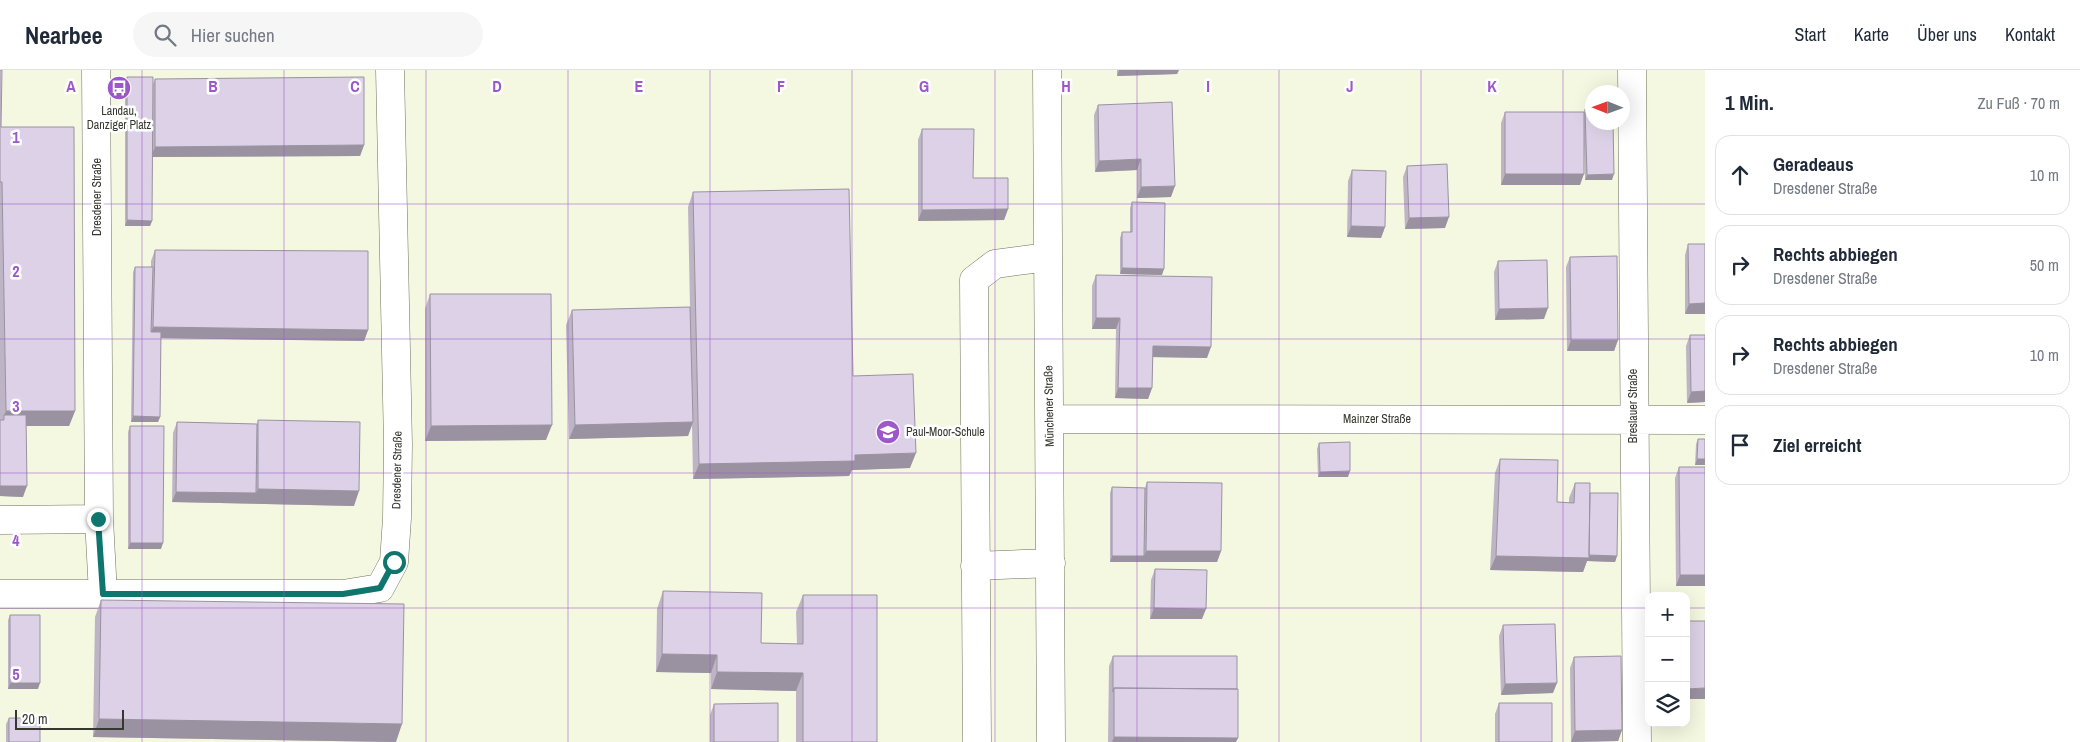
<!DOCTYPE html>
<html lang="de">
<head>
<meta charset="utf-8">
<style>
	:root { --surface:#fff; --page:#f6f6f7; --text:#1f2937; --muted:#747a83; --line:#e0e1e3 }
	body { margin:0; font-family:"Archivo Narrow",sans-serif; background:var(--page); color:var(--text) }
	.controls { position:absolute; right:15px; bottom:15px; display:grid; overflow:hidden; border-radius:10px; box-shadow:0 5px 20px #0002 }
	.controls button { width:45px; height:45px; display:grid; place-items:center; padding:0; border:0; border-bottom:1px solid var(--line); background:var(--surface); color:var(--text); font:25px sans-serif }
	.compass { position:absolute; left:1585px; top:15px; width:45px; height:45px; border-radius:50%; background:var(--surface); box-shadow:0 5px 20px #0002; rotate:271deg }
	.scale { position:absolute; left:15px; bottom:12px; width:109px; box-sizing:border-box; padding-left:5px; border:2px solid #36372e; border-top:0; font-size:14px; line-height:18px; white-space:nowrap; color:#36372e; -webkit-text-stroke:4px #fff; paint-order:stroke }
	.stop { position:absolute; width:15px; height:15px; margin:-11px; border:4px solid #0f766e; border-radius:50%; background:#fff }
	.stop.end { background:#0f766e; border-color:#fff; box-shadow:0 1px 5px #0008 }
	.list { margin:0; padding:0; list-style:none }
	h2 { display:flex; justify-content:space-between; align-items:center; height:65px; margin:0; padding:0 20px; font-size:21px }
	h2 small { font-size:16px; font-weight:400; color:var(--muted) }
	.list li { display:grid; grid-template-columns:32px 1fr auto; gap:15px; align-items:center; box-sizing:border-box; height:80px; margin:0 10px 10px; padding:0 10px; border:1px solid var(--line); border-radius:15px }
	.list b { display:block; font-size:19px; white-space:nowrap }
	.list p { margin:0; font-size:16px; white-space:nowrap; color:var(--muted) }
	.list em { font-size:16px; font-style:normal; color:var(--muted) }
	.icon { flex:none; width:28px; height:28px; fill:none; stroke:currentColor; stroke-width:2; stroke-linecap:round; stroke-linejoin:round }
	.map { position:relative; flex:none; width:1705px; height:672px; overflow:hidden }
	header { display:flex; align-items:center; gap:30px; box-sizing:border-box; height:70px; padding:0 25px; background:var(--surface); border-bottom:1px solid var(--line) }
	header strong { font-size:24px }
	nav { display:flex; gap:28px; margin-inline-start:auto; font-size:18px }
	.search { width:350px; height:45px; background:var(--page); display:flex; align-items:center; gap:12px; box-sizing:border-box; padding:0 18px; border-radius:28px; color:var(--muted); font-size:19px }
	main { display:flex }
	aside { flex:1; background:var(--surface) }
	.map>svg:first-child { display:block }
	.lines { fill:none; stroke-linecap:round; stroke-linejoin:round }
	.minor-casing { stroke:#6e715d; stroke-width:29 }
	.minor { stroke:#fff; stroke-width:28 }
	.wall { fill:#bdb4c6 }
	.shaded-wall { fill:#9a92a1 }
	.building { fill:#dcd1e6; stroke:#9a92a1 }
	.route { stroke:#0f766e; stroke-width:6 }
	.grid { fill:none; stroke:#9c57cb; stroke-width:1; stroke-opacity:0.55 }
	.labels { text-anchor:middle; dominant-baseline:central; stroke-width:5; stroke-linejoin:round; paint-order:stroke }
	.poi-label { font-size:12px; fill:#36372e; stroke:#fff }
	.street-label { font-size:12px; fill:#36372e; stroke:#fff }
	.grid-label { font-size:16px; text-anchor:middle; font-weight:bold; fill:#9c57cb; stroke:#fff; stroke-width:5; stroke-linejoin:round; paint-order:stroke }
</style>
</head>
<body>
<header>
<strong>Nearbee</strong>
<div class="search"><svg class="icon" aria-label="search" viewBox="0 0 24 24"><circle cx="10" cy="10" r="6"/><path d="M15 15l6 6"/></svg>Hier suchen</div>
<nav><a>Start</a><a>Karte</a><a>Über uns</a><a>Kontakt</a></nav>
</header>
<main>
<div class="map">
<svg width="1705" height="672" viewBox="0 0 1705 672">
	<rect width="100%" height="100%" fill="#f4f8e0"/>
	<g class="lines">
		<g class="minor-casing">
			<path id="minor" d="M 96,0 L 99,449 L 103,524
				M 1047,0 L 1051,672
				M 1632,0 L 1637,672
				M 1049,349 L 1705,350
				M 0,450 L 99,449
				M 975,496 L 1051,493
				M 0,524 L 343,524 L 380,518 L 394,492 L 397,448 L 398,374 L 390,0
				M 977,672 L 974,210 L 995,194 L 1048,187"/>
		</g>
		<use href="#minor" class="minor"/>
	</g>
	<path class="wall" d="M 0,0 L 1,57 L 75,341 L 69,356 L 26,356 L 23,427 L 0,426 Z
		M 1117,0 L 1179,0 L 1177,4 L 1117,6 Z
		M 127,7 L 153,14 L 155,9 L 364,75 L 360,86 L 152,87 L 152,151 L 150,156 L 125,156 L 125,13 Z
		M 1098,35 L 1171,127 L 1137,128 L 1137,100 L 1095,102 L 1094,45 Z
		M 1585,39 L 1612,110 L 1585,110 L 1584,74 L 1580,115 L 1501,115 L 1501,53 L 1505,42 L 1584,42 Z
		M 922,59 L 973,108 L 1008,139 L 1004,150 L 918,151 L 918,70 Z
		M 1407,96 L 1445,158 L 1405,159 L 1403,107 Z
		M 1352,100 L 1385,157 L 1381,168 L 1347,167 L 1348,111 Z
		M 693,122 L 853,306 L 910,398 L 852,400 L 849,406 L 693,409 L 692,355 L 688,366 L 569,369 L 566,255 L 572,240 L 690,237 L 688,137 Z
		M 1132,132 L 1162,205 L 1120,204 L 1120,168 L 1122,162 L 1130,162 L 1130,138 Z
		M 1688,174 L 1705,174 L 1705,244 L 1685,244 L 1685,185 Z
		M 155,180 L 368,260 L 364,271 L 161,268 L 160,347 L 158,352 L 131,352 L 133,202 L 135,197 L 151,197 L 151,191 Z
		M 1570,187 L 1618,270 L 1614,281 L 1567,281 L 1566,197 Z
		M 1498,191 L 1544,249 L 1495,250 L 1494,202 Z
		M 1096,205 L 1207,288 L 1153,287 L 1152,318 L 1148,329 L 1115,328 L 1116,259 L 1092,259 L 1092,216 Z
		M 430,224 L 546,370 L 425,371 L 425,239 Z
		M 1690,265 L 1705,332 L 1687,333 L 1686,276 Z
		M 258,350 L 354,436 L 172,432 L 173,363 L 177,352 L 257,354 Z
		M 130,356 L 161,479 L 128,479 L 128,362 Z
		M 1698,369 L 1705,369 L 1705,395 L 1695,395 L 1696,374 Z
		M 1319,373 L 1348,407 L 1318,407 L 1317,379 Z
		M 1500,389 L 1557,432 L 1569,433 L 1569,428 L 1575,413 L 1590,423 L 1617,486 L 1615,492 L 1587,491 L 1583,502 L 1490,500 L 1495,403 Z
		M 1679,397 L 1705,516 L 1676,516 L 1675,408 Z
		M 1147,412 L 1221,481 L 1217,492 L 1110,492 L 1110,423 L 1112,417 L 1145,418 Z
		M 1155,499 L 1202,549 L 1150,549 L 1151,510 Z
		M 663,521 L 761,573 L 797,574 L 796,542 L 803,525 L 877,672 L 796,672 L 796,621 L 711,619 L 711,603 L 656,602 L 657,539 Z
		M 101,530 L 396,672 L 93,667 L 95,547 Z
		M 10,545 L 38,619 L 8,619 L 8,550 Z
		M 1503,555 L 1553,623 L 1501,625 L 1499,566 Z
		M 1113,586 L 1236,672 L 1108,672 L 1109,596 Z
		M 1574,587 L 1622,660 L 1618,671 L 1571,672 L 1570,598 Z
		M 1499,633 L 1552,672 L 1495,672 L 1495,644 Z
		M 714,634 L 778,672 L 710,672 L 710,645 Z
		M 9,648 L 40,672 L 6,672 L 6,654 Z"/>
	<path class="shaded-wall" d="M 1119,0 L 1179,0 L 1177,4 L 1117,6 Z
		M 364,75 L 360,86 L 151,87 L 155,77 Z
		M 1141,89 L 1137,100 L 1095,102 L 1099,91 Z
		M 1505,104 L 1584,104 L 1580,115 L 1501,115 Z
		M 1614,104 L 1612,110 L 1585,110 L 1587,105 Z
		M 1175,116 L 1171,127 L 1137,128 L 1141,117 Z
		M 1008,139 L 1004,150 L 918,151 L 922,140 Z
		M 1449,147 L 1445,158 L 1405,159 L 1409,148 Z
		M 127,150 L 152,151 L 150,156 L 125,156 Z
		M 1351,156 L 1385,157 L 1381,168 L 1347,167 Z
		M 1122,198 L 1164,199 L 1162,205 L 1120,204 Z
		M 1705,233 L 1705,244 L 1685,244 L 1689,234 Z
		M 1548,238 L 1544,249 L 1495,250 L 1499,239 Z
		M 1096,248 L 1120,248 L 1116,259 L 1092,259 Z
		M 153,257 L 368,260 L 364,271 L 149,268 Z
		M 1571,270 L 1618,270 L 1614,281 L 1567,281 Z
		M 1153,276 L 1211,277 L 1207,288 L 1149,287 Z
		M 1118,318 L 1152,318 L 1148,329 L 1115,328 Z
		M 1705,321 L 1705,332 L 1687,333 L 1691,322 Z
		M 6,341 L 75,341 L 69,356 L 2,356 L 4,350 L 4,345 Z
		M 133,346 L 160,347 L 158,352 L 131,352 Z
		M 693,352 L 688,366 L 569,369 L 575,355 Z
		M 552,355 L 546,370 L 425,371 L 431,356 Z
		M 916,383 L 910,398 L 852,400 L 849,406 L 693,409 L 699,394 L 855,385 Z
		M 1697,389 L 1705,389 L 1705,395 L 1695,395 Z
		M 1350,401 L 1348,407 L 1318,407 L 1320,402 Z
		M 0,416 L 27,416 L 23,427 L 0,426 Z
		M 258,419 L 359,421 L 354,436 L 172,432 L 176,422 L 256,423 Z
		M 130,473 L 163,473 L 161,479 L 128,479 Z
		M 1146,481 L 1221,481 L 1217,492 L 1110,492 L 1112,486 L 1144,486 Z
		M 1586,485 L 1617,486 L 1615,492 L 1587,491 L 1583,502 L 1490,500 L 1496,486 Z
		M 1680,505 L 1705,505 L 1705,516 L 1676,516 Z
		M 1154,538 L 1206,539 L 1202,549 L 1150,549 Z
		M 662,584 L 717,585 L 711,603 L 656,602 Z
		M 717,602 L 803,603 L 796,621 L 711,619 Z
		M 10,613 L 40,613 L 38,619 L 8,619 Z
		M 1557,613 L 1553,623 L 1501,625 L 1505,614 Z
		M 1705,618 L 1705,629 L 1686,629 L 1686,619 Z
		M 99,649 L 402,654 L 396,672 L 93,667 Z
		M 1622,660 L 1618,671 L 1571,672 L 1575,661 Z
		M 1114,667 L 1238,668 L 1236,672 L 1112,672 Z"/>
	<path class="building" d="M 0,0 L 2,0 L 1,57 L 74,57 L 75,341 L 6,341 L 2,112 L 0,112 Z
		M 127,7 L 153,7 L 152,151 L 127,150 Z
		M 364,7 L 364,75 L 155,77 L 155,9 Z
		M 1172,32 L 1175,116 L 1141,117 L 1141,89 L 1099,91 L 1098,35 Z
		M 1585,39 L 1592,39 L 1592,52 L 1613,52 L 1614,104 L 1587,105 Z
		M 1505,42 L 1584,42 L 1584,104 L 1505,104 Z
		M 922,59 L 974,59 L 973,108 L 1008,108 L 1008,139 L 922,140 Z
		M 1447,94 L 1449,147 L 1409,148 L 1407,96 Z
		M 1352,100 L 1386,101 L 1385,157 L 1351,156 Z
		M 849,119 L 853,306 L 913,304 L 916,383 L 855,385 L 855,391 L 699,394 L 693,122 Z
		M 1132,132 L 1165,133 L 1164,199 L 1122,198 L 1122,162 L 1132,162 Z
		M 1688,174 L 1705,174 L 1705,233 L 1689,234 Z
		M 155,180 L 368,181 L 368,260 L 153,257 Z
		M 1617,186 L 1618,270 L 1571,270 L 1570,187 Z
		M 1547,190 L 1548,238 L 1499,239 L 1498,191 Z
		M 135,197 L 153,197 L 151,262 L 161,262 L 160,347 L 133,346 Z
		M 1096,205 L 1212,207 L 1211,277 L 1153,276 L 1152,318 L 1118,318 L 1120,248 L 1096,248 Z
		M 430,224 L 551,224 L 552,355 L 431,356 Z
		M 690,237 L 693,352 L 575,355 L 572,240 Z
		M 1690,265 L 1705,265 L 1705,321 L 1691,322 Z
		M 4,345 L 26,345 L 27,416 L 0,416 L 0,350 L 4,350 Z
		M 258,350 L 360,352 L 359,421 L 258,419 Z
		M 177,352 L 257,354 L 256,423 L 176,422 Z
		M 130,356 L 164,356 L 163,473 L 130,473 Z
		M 1698,369 L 1705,369 L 1705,389 L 1697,389 Z
		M 1350,372 L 1350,401 L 1320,402 L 1319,373 Z
		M 1500,389 L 1558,390 L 1557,432 L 1574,433 L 1575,413 L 1590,413 L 1589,488 L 1496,486 Z
		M 1679,397 L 1705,397 L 1705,505 L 1680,505 Z
		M 1147,412 L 1222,413 L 1221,481 L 1146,481 Z
		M 1112,417 L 1145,418 L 1144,486 L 1112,486 Z
		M 1590,423 L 1618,423 L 1617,486 L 1589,485 Z
		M 1155,499 L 1207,500 L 1206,539 L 1154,538 Z
		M 663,521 L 762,523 L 761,573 L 803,574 L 803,525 L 877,525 L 877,672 L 803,672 L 803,603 L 717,602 L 717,585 L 662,584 Z
		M 101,530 L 404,534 L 402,654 L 99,649 Z
		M 10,545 L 40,545 L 40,613 L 10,613 Z
		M 1686,551 L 1705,551 L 1705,618 L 1686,619 Z
		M 1555,554 L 1557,613 L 1505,614 L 1503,555 Z
		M 1113,586 L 1237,586 L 1237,619 L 1114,618 L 1113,622 Z
		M 1621,586 L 1622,660 L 1575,661 L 1574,587 Z
		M 1114,618 L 1238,619 L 1238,668 L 1114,667 Z
		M 778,633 L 778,672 L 714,672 L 714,634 Z
		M 1499,633 L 1552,633 L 1552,672 L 1499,672 Z
		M 9,648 L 40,648 L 40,672 L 9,672 Z"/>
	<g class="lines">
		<path class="route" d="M 98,449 L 103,524 L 343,524 L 380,518 L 394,492"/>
	</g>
	<path class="grid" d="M 142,0 L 142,672M 284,0 L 284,672M 426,0 L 426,672M 568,0 L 568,672M 710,0 L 710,672M 852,0 L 852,672M 995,0 L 995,672M 1137,0 L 1137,672M 1279,0 L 1279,672M 1421,0 L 1421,672M 1563,0 L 1563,672M 0,134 L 1705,134M 0,269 L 1705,269M 0,403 L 1705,403M 0,538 L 1649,538M 1686,538 L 1705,538"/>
	<defs>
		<g id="bus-disc" transform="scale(1.25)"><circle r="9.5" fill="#9c57cb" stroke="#fff"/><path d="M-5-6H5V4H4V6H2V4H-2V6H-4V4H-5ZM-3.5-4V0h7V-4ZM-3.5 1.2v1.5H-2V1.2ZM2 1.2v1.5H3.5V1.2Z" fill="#fff"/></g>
		<g id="school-disc" transform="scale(1.25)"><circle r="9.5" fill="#9c57cb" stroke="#fff"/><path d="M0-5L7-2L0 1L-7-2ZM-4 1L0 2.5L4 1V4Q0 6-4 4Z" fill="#fff"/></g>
	</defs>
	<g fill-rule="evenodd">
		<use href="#bus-disc" x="119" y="18"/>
		<use href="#school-disc" x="888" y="362"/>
	</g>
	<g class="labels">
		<g class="poi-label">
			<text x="119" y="41">Landau,<tspan x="119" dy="14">Danziger Platz</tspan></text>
			<text x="906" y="362" text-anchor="start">Paul-Moor-Schule</text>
		</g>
		<g class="street-label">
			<text transform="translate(97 127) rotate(-90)">Dresdener Straße</text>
			<text transform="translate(1049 336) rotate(-91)">Münchener Straße</text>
			<text transform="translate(1633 336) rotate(-90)">Breslauer Straße</text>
			<text x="1377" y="349">Mainzer Straße</text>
			<text transform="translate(397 400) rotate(-89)">Dresdener Straße</text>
		</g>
	</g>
	<g class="grid-label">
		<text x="71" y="22">A</text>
		<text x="213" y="22">B</text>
		<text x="355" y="22">C</text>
		<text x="497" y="22">D</text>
		<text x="639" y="22">E</text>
		<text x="781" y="22">F</text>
		<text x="924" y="22">G</text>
		<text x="1066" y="22">H</text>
		<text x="1208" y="22">I</text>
		<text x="1350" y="22">J</text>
		<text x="1492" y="22">K</text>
		<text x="16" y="73">1</text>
		<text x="16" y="207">2</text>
		<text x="16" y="342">3</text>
		<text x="16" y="476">4</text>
		<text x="16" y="610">5</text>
	</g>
</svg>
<div class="controls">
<button>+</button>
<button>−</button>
<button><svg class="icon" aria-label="layers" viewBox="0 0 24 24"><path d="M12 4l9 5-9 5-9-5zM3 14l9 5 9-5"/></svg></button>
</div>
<svg class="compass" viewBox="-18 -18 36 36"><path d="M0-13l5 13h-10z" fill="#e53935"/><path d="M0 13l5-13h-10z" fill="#747a83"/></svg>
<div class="scale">20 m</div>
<div class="stop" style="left:394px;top:492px"></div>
<div class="stop end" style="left:98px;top:449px"></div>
</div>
<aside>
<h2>1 Min.<small>Zu Fuß · 70 m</small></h2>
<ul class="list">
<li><svg class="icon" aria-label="ahead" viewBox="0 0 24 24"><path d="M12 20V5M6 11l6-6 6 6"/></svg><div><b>Geradeaus</b><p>Dresdener Straße</p></div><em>10 m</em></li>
<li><svg class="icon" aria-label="right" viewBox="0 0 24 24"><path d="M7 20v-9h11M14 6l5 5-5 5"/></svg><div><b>Rechts abbiegen</b><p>Dresdener Straße</p></div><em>50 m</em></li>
<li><svg class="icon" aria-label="right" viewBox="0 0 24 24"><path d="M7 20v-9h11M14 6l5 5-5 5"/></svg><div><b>Rechts abbiegen</b><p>Dresdener Straße</p></div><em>10 m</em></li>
<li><svg class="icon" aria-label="arrive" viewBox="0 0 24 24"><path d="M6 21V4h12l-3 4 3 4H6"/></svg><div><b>Ziel erreicht</b></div></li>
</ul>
</aside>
</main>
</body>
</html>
